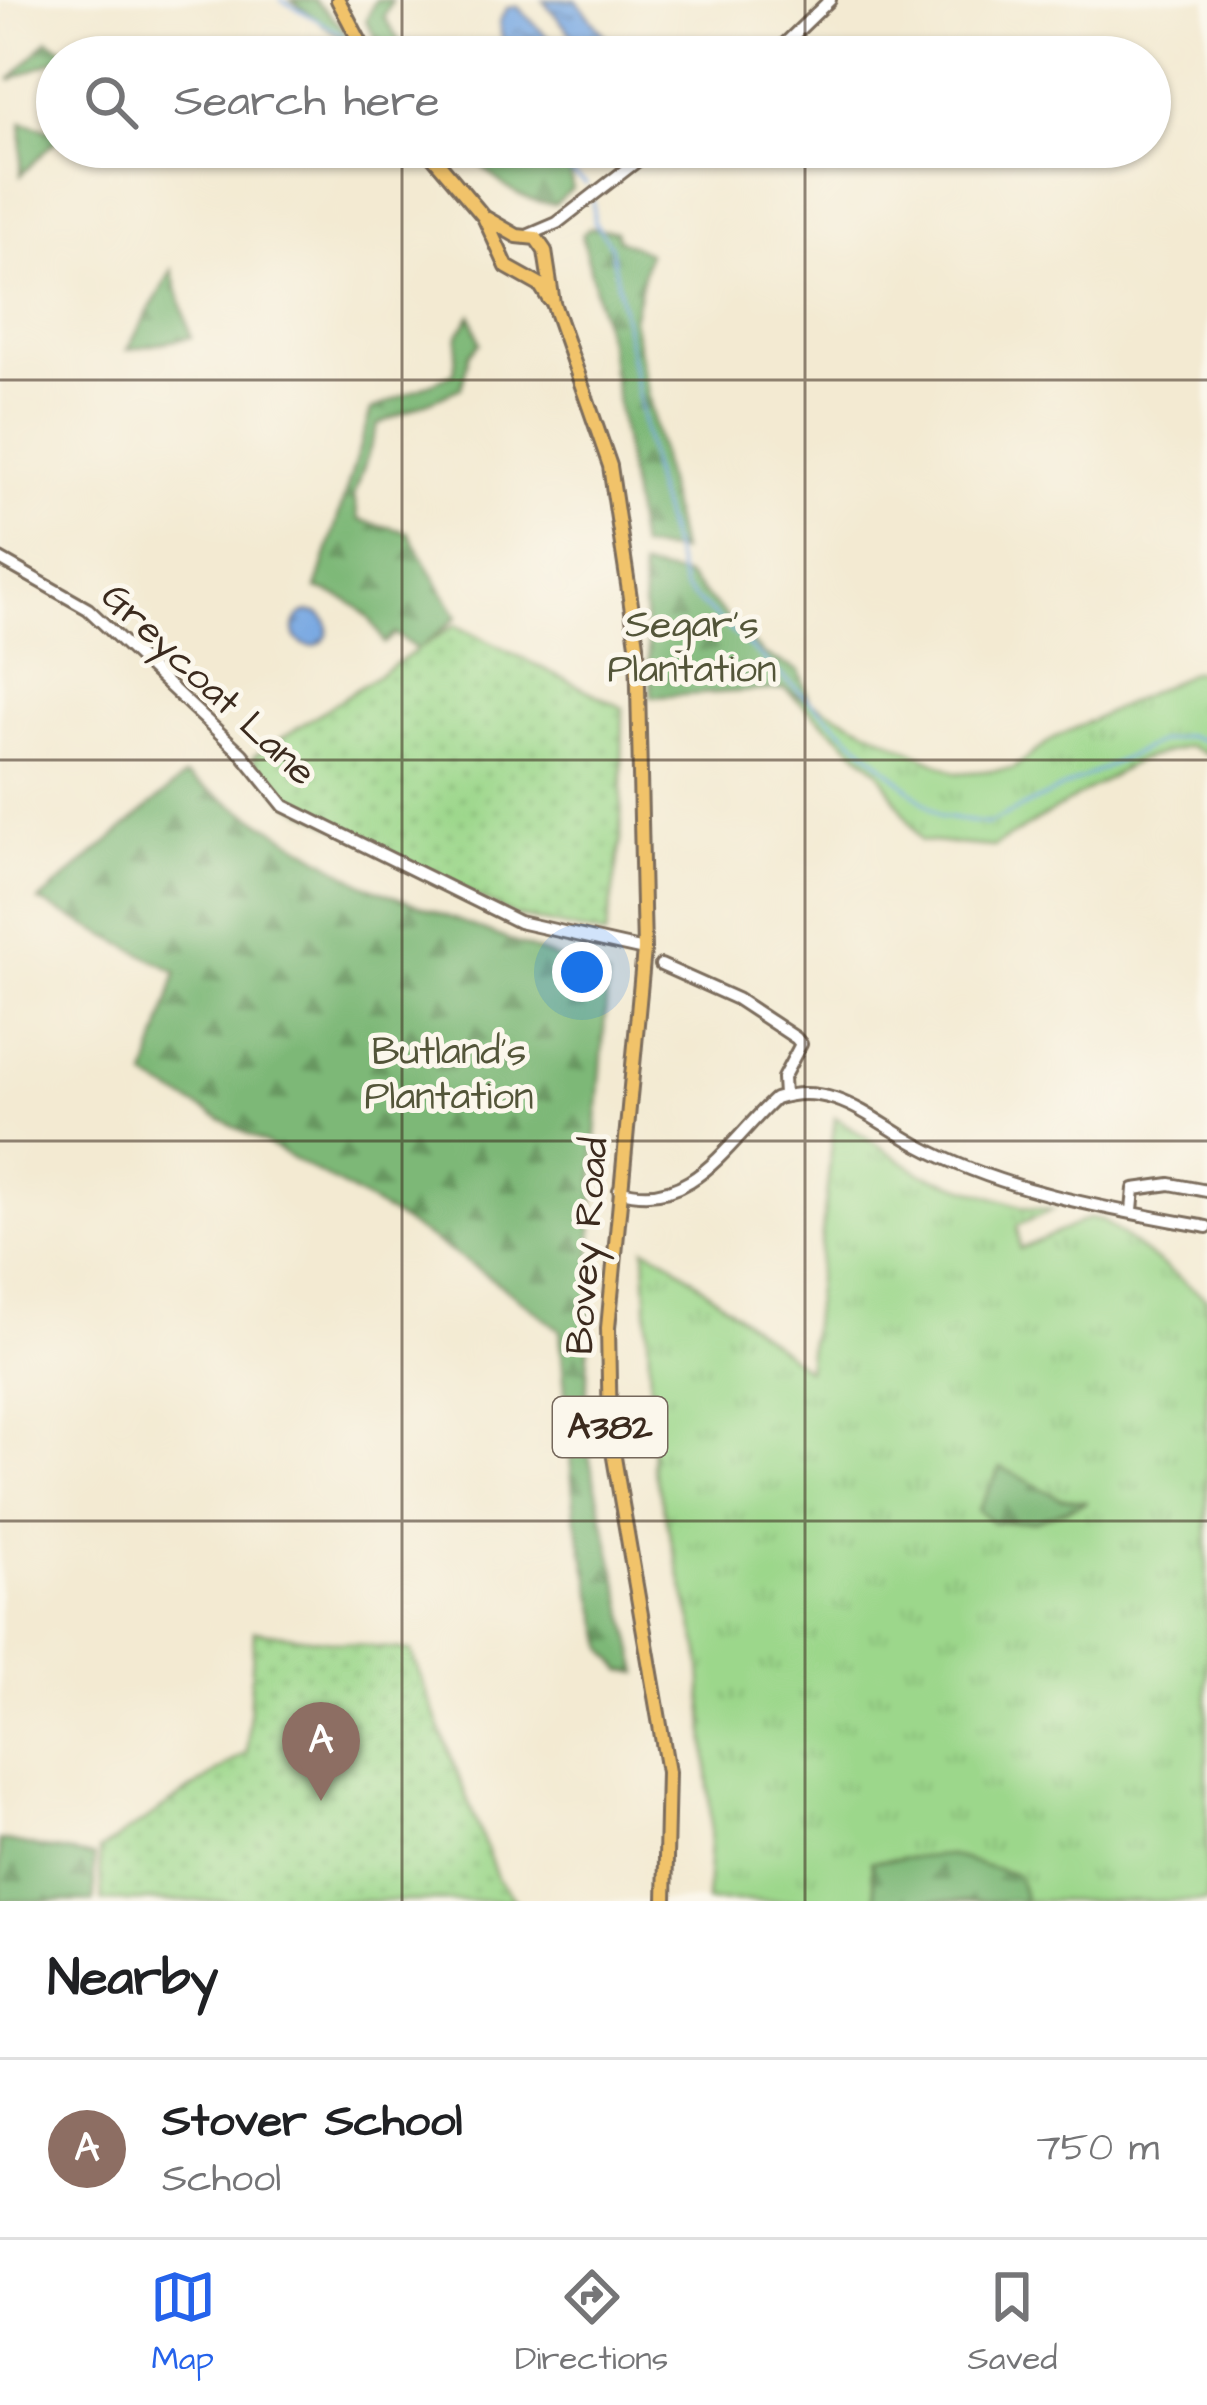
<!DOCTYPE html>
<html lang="en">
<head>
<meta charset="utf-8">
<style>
	:root { --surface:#fff; --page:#f2f2f2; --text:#202124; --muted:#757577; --line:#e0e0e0; --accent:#2563eb }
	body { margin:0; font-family:"Architects Daughter",sans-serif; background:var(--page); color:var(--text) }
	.you { position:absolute; left:582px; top:972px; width:42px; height:42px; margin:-30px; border:9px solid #fff; border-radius:50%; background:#1a73e8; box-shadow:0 0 0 18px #1a73e833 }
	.badge { display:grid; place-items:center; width:78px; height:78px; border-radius:50%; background:var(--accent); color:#fff; font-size:39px; font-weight:700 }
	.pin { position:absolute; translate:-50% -99px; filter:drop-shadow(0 3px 6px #0008) }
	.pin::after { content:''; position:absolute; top:63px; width:42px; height:36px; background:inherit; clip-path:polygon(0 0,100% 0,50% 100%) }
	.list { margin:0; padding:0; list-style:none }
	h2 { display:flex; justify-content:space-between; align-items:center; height:156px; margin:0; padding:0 48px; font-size:51px }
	h2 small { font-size:39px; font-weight:400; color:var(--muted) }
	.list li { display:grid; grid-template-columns:78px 1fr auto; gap:36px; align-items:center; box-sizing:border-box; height:180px; padding:0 48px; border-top:3px solid var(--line) }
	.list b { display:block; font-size:45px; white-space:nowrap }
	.list p { margin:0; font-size:39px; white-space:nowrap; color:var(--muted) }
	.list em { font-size:39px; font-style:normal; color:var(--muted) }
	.icon { flex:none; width:66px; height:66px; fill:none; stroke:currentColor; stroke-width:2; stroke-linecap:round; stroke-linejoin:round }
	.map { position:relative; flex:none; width:1207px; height:1901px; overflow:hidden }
	.search { position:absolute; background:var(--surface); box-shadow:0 3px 9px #0004; left:36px; right:36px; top:36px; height:132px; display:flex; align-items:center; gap:30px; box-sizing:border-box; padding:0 42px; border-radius:66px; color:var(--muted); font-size:45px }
	.sheet { height:336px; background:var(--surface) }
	nav { display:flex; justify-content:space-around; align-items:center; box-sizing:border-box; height:168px; border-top:3px solid var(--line); background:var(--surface); font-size:33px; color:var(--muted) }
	nav a { display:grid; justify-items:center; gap:6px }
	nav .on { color:var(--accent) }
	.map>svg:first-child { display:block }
	.grass { fill:url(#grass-tufts); stroke:#6c8054; stroke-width:3 }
	.forest { fill:url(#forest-firs); stroke:#5c714a; stroke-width:3 }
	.park { fill:url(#park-dots); stroke:#6c8054; stroke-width:3 }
	.water { fill:url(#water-ripples); stroke:#596880; stroke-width:3 }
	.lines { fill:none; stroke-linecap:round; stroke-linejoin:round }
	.stream { stroke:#77a7e2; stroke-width:3 }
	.minor-casing { stroke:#7b6d5d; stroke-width:16 }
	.major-casing { stroke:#7b6d5d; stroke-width:18 }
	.minor { stroke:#fff; stroke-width:10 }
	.major { stroke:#f1c36a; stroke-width:12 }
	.grid { fill:none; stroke:#3b2a1e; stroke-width:3; stroke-opacity:0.55 }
	.labels { text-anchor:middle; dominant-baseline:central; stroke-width:10; stroke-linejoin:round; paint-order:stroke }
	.shield { fill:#fbf7ec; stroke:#75685c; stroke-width:3 }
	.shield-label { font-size:36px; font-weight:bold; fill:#3b2a1e }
	.park-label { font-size:39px; fill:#535539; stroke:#fbf7ec }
	.street-label { font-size:39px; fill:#3b2a1e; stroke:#fbf7ec }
</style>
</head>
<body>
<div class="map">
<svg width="1207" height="1901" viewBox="0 0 1207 1901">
	<defs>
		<pattern id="grass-tufts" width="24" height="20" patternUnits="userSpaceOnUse" patternTransform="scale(3)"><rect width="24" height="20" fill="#9cd78b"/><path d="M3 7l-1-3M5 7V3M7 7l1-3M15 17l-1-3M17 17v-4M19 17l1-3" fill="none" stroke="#87b978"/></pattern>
		<pattern id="forest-firs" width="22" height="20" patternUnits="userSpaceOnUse" patternTransform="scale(3)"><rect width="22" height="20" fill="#7db877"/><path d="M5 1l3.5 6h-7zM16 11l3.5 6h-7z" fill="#689661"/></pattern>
		<pattern id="park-dots" width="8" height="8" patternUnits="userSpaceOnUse" patternTransform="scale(3)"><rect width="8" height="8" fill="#9cd78b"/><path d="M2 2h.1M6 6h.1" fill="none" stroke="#87b978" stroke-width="1.8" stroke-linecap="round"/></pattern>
		<pattern id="water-ripples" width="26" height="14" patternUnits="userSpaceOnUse" patternTransform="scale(3)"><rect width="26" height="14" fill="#77a7e2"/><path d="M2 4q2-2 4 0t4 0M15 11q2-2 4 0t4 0" fill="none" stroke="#6388b7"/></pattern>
	</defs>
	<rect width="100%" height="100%" fill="#fbf7ec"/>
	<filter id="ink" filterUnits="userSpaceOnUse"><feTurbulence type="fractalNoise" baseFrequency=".00833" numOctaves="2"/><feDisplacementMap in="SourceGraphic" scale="24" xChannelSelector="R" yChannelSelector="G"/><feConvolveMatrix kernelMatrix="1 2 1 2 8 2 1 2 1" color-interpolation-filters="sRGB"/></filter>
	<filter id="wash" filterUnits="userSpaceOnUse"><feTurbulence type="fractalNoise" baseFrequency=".004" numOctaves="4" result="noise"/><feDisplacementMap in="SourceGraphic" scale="48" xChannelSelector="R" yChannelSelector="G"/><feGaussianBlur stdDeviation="2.7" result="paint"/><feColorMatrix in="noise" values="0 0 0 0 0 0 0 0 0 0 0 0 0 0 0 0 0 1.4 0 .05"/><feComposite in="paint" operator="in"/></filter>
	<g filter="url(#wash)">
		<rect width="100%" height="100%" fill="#f3ead2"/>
		<path class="grass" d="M 1193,672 L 1207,672 L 1207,755 L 1189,746 L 1139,760 L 993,847 L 921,841 L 878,770 L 785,689 L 957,773 L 1013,769 L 1052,739 Z
			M 835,1117 L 922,1174 L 1024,1207 L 1053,1210 L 1017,1226 L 1020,1249 L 1090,1218 L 1102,1220 L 1207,1299 L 1207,1901 L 707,1901 L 711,1820 L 700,1653 L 653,1468 L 645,1248 L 670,1261 L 807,1370 Z"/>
		<path class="forest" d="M 291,0 L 314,0 L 341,26 L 354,48 Z
			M 375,0 L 392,0 L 384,17 L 409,57 L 387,57 L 366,21 Z
			M 48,40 L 71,53 L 10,80 Z
			M 22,122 L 57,132 L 57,139 L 21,175 Z
			M 465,147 L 501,147 L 570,171 L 572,189 L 555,204 C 514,202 491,176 465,147 Z
			M 589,228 L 615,231 L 618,239 L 648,253 L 633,319 L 680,551 L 640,548 L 609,347 L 582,235 Z
			M 172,270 L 191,337 L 127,350 Z
			M 471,315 L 480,343 L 470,353 L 461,388 L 378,424 L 354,496 L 359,520 L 408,532 L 457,617 L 418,650 L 395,634 L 384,643 C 369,610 351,598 316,589 L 371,410 L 454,373 L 458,335 Z
			M 641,568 L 686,576 L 763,654 L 799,671 L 810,701 L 784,689 L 652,697 Z
			M 185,776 L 365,885 L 608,978 L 595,1148 L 585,1439 L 639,1673 L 622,1670 L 606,1650 L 575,1515 L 560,1330 C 434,1228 287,1157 146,1078 L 177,972 L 39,901 Z
			M 1001,1467 L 1060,1498 L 1087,1502 L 1036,1521 L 994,1523 L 978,1510 Z
			M 0,1840 L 94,1857 L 94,1901 L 0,1901 Z
			M 949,1855 L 1017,1875 L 1025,1901 L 876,1901 L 871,1861 Z"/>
		<path class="park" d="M 455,625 L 623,708 L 621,840 L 606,936 L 516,916 L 288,803 L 254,764 L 254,756 Z
			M 254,1631 L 411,1651 L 498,1880 L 516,1901 L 102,1901 L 99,1851 L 247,1752 Z"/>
		<path class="water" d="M 543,0 L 576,0 L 623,57 L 592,57 L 592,49 L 584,50 Z
			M 517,6 L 558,48 L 550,57 L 506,57 L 499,22 L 507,8 Z
			M294 629a17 17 0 1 1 34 0a17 17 0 1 1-34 0Z"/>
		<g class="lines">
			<path class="stream" d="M 281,0 L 344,35
				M 380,50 L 411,57
				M 507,147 L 562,166 L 586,184
				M 593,201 L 594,222 L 611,246 L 654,483 L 684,589 L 941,817 L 988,824 L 1158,742 L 1186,736 L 1207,741"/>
		</g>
	</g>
	<g filter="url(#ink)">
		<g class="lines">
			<g class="minor-casing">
				<path id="minor" d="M 771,57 L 830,0
					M 529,235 L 557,223 L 655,147
					M 0,559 L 88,609 L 242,754 L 284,806 L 519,922 L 644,950
					M 661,965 L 737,999 L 796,1038 L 801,1044 L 783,1078 L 784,1096
					M 619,1190 C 691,1213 729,1141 775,1099 C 833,1079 874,1122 920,1146 C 1005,1192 1113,1210 1207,1227
					M 1132,1211 L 1134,1189 L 1170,1184 L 1207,1191"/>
			</g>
			<g class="major-casing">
				<path id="major" d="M 338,0 L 368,57
					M 425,147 L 484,217 L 507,267 L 541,286 L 549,299
					M 484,217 L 517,236 L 536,238 L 545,251 L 553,303 L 610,466 L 637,644 L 644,950 L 608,1328 L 610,1434 L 668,1772 L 665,1901"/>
			</g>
			<use href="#minor" class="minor"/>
			<use href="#major" class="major"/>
		</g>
	</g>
	<path class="grid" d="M 402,0 L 402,57M 805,0 L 805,57M 402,147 L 402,1901M 805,147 L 805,1901M 0,380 L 1207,380M 0,760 L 1207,760M 0,1141 L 1207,1141M 0,1521 L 1207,1521"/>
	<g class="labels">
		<rect class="shield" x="553" y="1397" width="114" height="60" rx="9"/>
		<g class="shield-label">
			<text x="610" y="1427">A382</text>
		</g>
		<g class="park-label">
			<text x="692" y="626">Segar's<tspan x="692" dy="45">Plantation</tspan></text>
			<text x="449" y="1053">Butland's<tspan x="449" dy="45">Plantation</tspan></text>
		</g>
		<g class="street-label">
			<text transform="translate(208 685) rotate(43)">Greycoat Lane</text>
			<text transform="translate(588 1246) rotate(-86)">Bovey Road</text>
		</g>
	</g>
</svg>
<div class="you"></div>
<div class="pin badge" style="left:321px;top:1801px;background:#8d6e63">A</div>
<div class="search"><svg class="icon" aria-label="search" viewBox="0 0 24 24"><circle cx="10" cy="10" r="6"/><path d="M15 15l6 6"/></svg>Search here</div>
</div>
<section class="sheet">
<h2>Nearby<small></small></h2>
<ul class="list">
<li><span class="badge" style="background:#8d6e63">A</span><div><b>Stover School</b><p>School</p></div><em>750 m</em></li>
</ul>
</section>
<nav>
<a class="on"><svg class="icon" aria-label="map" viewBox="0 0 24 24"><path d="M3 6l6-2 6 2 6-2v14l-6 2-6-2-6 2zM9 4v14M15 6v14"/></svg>Map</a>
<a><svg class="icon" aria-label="directions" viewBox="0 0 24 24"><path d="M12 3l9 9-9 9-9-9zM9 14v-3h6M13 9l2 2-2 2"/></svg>Directions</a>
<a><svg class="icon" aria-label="saved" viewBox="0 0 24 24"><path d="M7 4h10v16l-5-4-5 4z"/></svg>Saved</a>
</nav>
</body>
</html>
